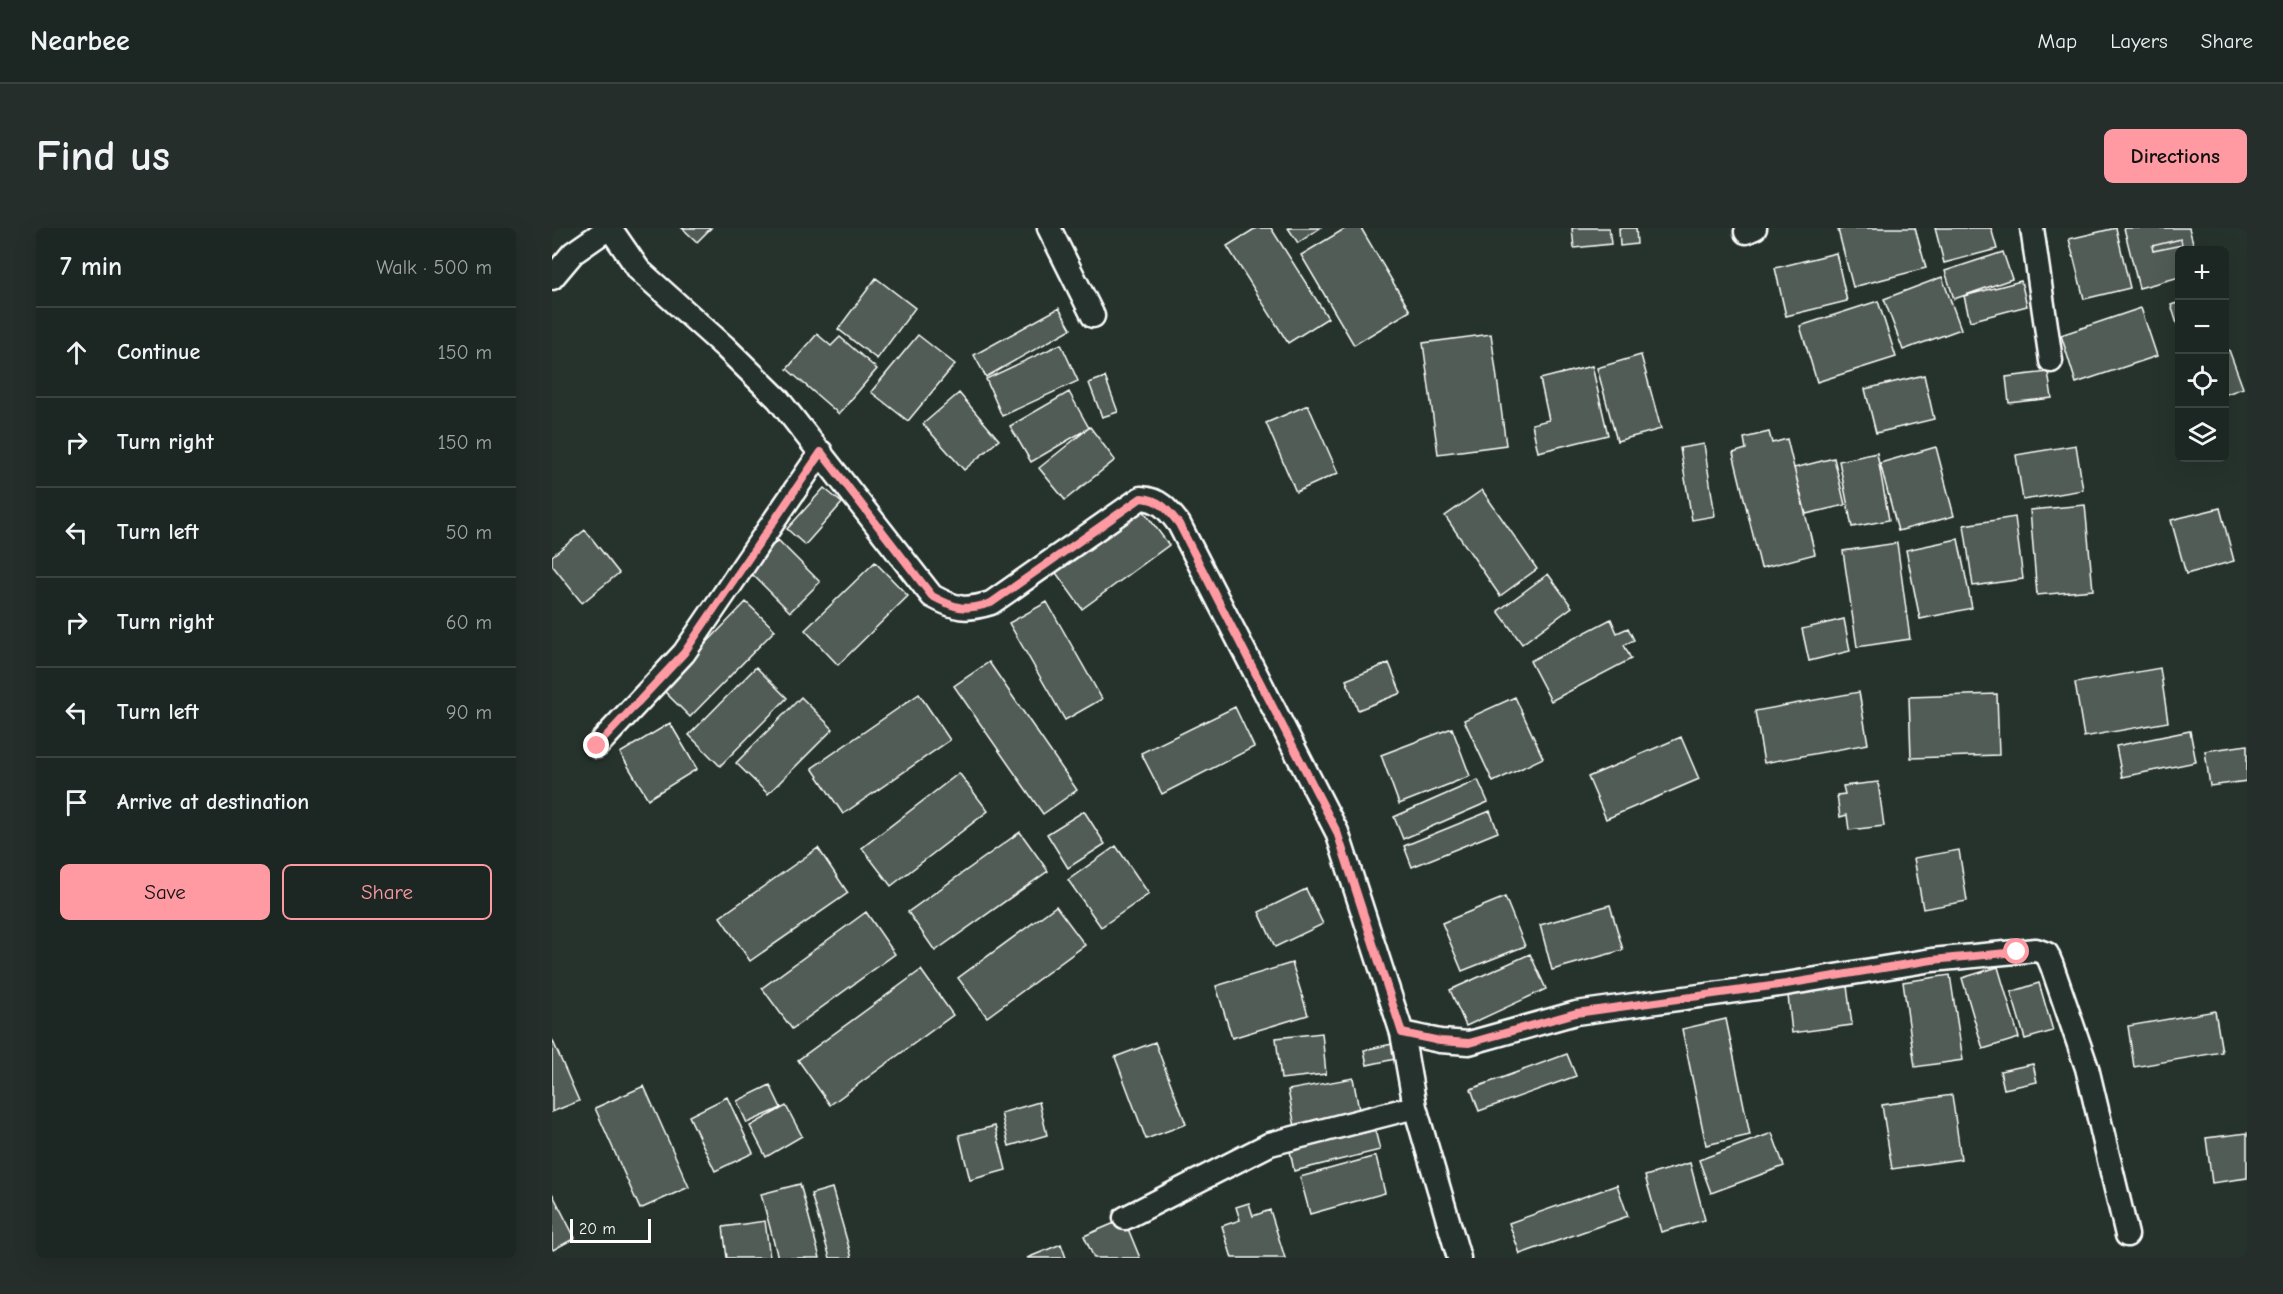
<!DOCTYPE html>
<html lang="en">
<head>
<meta charset="utf-8">
<style>
	:root { --surface:#1c2622; --page:#252e2a; --text:#f1f3f6; --muted:#a0a5a5; --line:#3a4340; --accent:#ff9aa2 }
	body { margin:0; font-family:"Comic Neue",sans-serif; background:var(--page); color:var(--text) }
	.controls { position:absolute; right:18px; top:18px; display:grid; overflow:hidden; border-radius:9px; box-shadow:0 6px 24px #0002 }
	.controls button { width:54px; height:54px; display:grid; place-items:center; padding:0; border:0; border-bottom:2px solid var(--line); background:var(--surface); color:var(--text); font:30px sans-serif }
	.scale { position:absolute; left:18px; bottom:15px; width:81px; box-sizing:border-box; padding-left:6px; border:3px solid #fff; border-top:0; font-size:16px; line-height:21px; white-space:nowrap; color:#fff; -webkit-text-stroke:4px #26332d; paint-order:stroke }
	.stop { position:absolute; width:18px; height:18px; margin:-14px; border:4px solid #ff9aa2; border-radius:50%; background:#fff }
	.stop.end { background:#ff9aa2; border-color:#fff; box-shadow:0 2px 6px #0008 }
	.list { margin:0; padding:0; list-style:none }
	h2 { display:flex; justify-content:space-between; align-items:center; height:78px; margin:0; padding:0 24px; font-size:26px }
	h2 small { font-size:20px; font-weight:400; color:var(--muted) }
	.list li { display:grid; grid-template-columns:39px 1fr auto; gap:18px; align-items:center; box-sizing:border-box; height:90px; padding:0 24px; border-top:2px solid var(--line) }
	.list b { display:block; font-size:22px; white-space:nowrap }
	.list em { font-size:20px; font-style:normal; color:var(--muted) }
	.actions { display:flex; gap:12px; padding:18px 24px }
	.actions a { flex:1; padding:14px 0; border:2px solid var(--accent); border-radius:9px; text-align:center; font-size:21px; color:var(--accent) }
	.actions .main { background:var(--accent); color:#111 }
	.icon { flex:none; width:33px; height:33px; fill:none; stroke:currentColor; stroke-width:2; stroke-linecap:round; stroke-linejoin:round }
	.map { position:relative; flex:none; width:1695px; height:1030px; overflow:hidden; border-radius:9px }
	header { display:flex; align-items:center; gap:36px; box-sizing:border-box; height:84px; padding:0 30px; background:var(--surface); border-bottom:2px solid var(--line) }
	header strong { font-size:28px }
	nav { display:flex; gap:33px; margin-inline-start:auto; font-size:21px }
	.intro { display:flex; align-items:center; justify-content:space-between; box-sizing:border-box; height:144px; padding:0 36px }
	h1 { margin:0; font-size:42px }
	.button { padding:15px 27px; border-radius:9px; background:var(--accent); color:#111; font-size:21px; font-weight:700 }
	main { display:flex; gap:36px; padding:0 36px }
	aside { flex:1; background:var(--surface); border-radius:9px; box-shadow:0 6px 24px #0002 }
	.map>svg:first-child { display:block }
	.building { fill:#515c57; stroke:#fff; stroke-width:1.5; fill-rule:evenodd }
	.lines { fill:none; stroke-linecap:round; stroke-linejoin:round }
	.street-casing { stroke:#fff; stroke-width:27 }
	.street { stroke:#26332d; stroke-width:22 }
	.route { stroke:#ff9aa2; stroke-width:8 }
</style>
</head>
<body>
<header>
<strong>Nearbee</strong>
<nav><a>Map</a><a>Layers</a><a>Share</a></nav>
</header>
<div class="intro"><h1>Find us</h1><a class="button">Directions</a></div>
<main>
<aside>
<h2>7 min<small>Walk · 500 m</small></h2>
<ul class="list">
<li><svg class="icon" aria-label="ahead" viewBox="0 0 24 24"><path d="M12 20V5M6 11l6-6 6 6"/></svg><div><b>Continue</b></div><em>150 m</em></li>
<li><svg class="icon" aria-label="right" viewBox="0 0 24 24"><path d="M7 20v-9h11M14 6l5 5-5 5"/></svg><div><b>Turn right</b></div><em>150 m</em></li>
<li><svg class="icon" aria-label="left" viewBox="0 0 24 24"><path d="M17 20v-9H6M10 6l-5 5 5 5"/></svg><div><b>Turn left</b></div><em>50 m</em></li>
<li><svg class="icon" aria-label="right" viewBox="0 0 24 24"><path d="M7 20v-9h11M14 6l5 5-5 5"/></svg><div><b>Turn right</b></div><em>60 m</em></li>
<li><svg class="icon" aria-label="left" viewBox="0 0 24 24"><path d="M17 20v-9H6M10 6l-5 5 5 5"/></svg><div><b>Turn left</b></div><em>90 m</em></li>
<li><svg class="icon" aria-label="arrive" viewBox="0 0 24 24"><path d="M6 21V4h12l-3 4 3 4H6"/></svg><div><b>Arrive at destination</b></div></li>
</ul>
<div class="actions"><a class="main">Save</a><a>Share</a></div>
</aside>
<div class="map">
<svg width="1695" height="1030" viewBox="0 0 1695 1030">
	<rect width="100%" height="100%" fill="#26332d"/>
	<filter id="ink" filterUnits="userSpaceOnUse"><feTurbulence type="fractalNoise" baseFrequency=".0167" numOctaves="2"/><feDisplacementMap in="SourceGraphic" scale="12" xChannelSelector="R" yChannelSelector="G"/><feConvolveMatrix kernelMatrix="1 2 1 2 8 2 1 2 1" color-interpolation-filters="sRGB"/></filter>
	<g filter="url(#ink)">
		<path class="building" d="M 130,0 L 159,0 L 145,14 Z
			M 704,0 L 719,0 L 776,90 L 736,115 L 675,18 Z
			M 736,0 L 768,0 L 746,15 Z
			M 794,0 L 809,0 L 858,83 L 802,117 L 749,27 Z
			M 1020,0 L 1057,0 L 1059,16 L 1022,20 Z
			M 1067,0 L 1084,0 L 1085,16 L 1068,18 Z
			M 1293,0 L 1363,0 L 1374,40 L 1301,59 L 1286,2 Z
			M 1383,0 L 1439,0 L 1445,21 L 1392,35 Z
			M 1564,0 L 1578,60 L 1532,71 L 1517,11 Z
			M 1572,0 L 1637,0 L 1643,22 L 1628,22 L 1628,49 L 1587,60 ZM 1629,11 L 1630,17 L 1601,23 L 1600,18 Z
			M 1629,11 L 1630,17 L 1601,23 L 1600,18 Z
			M 1451,24 L 1460,51 L 1402,71 L 1393,43 Z
			M 1284,25 L 1295,73 L 1234,88 L 1223,40 Z
			M 1390,49 L 1409,101 L 1351,122 L 1332,71 Z
			M 324,50 L 363,80 L 325,131 L 286,101 Z
			M 1469,53 L 1475,78 L 1418,93 L 1412,68 Z
			M 1326,73 L 1344,129 L 1265,154 L 1248,98 Z
			M 1628,74 L 1628,105 L 1619,77 Z
			M 507,80 L 519,101 L 434,149 L 422,127 Z
			M 1589,80 L 1605,128 L 1524,155 L 1509,107 Z
			M 265,106 L 279,118 L 288,109 L 325,141 L 287,186 L 235,141 Z
			M 939,106 L 954,217 L 886,226 L 871,115 Z
			M 366,107 L 403,136 L 356,193 L 319,164 Z
			M 509,116 L 526,153 L 450,188 L 434,151 Z
			M 1677,122 L 1691,160 L 1672,167 L 1672,123 Z
			M 1089,127 L 1109,201 L 1065,213 L 1045,140 Z
			M 1040,138 L 1056,207 L 986,224 L 980,196 L 997,192 L 988,151 Z
			M 1496,144 L 1500,170 L 1457,175 L 1454,149 Z
			M 1372,147 L 1382,191 L 1324,205 L 1313,161 Z
			M 553,149 L 566,184 L 550,189 L 537,155 Z
			M 517,164 L 537,200 L 479,234 L 458,198 Z
			M 407,165 L 447,212 L 412,242 L 371,196 Z
			M 756,177 L 786,245 L 744,264 L 714,195 Z
			M 538,199 L 563,232 L 513,272 L 487,240 Z
			M 1217,204 L 1220,215 L 1235,211 L 1263,326 L 1209,340 L 1181,225 L 1194,221 L 1192,210 Z
			M 1152,216 L 1163,288 L 1140,292 L 1128,220 Z
			M 1524,217 L 1531,262 L 1471,272 L 1464,227 Z
			M 1384,219 L 1402,288 L 1346,303 L 1328,235 Z
			M 1325,225 L 1337,292 L 1300,299 L 1287,233 Z
			M 1282,230 L 1293,277 L 1254,286 L 1242,240 Z
			M 272,260 L 290,275 L 253,317 L 235,301 Z
			M 930,262 L 985,341 L 948,368 L 893,288 Z
			M 1533,277 L 1541,362 L 1485,367 L 1478,282 Z
			M 588,278 L 617,317 L 530,381 L 502,342 Z
			M 1668,280 L 1682,333 L 1634,346 L 1619,292 Z
			M 1463,289 L 1471,351 L 1421,358 L 1412,297 Z
			M 33,302 L 67,345 L 30,375 L 0,337 L 0,328 Z
			M 1406,311 L 1420,380 L 1368,391 L 1354,322 Z
			M 226,312 L 268,354 L 238,384 L 196,342 Z
			M 1345,315 L 1358,411 L 1305,419 L 1291,323 Z
			M 323,334 L 356,368 L 286,437 L 253,402 Z
			M 996,346 L 1020,379 L 970,416 L 946,383 Z
			M 194,374 L 223,402 L 138,489 L 110,461 Z
			M 495,374 L 550,471 L 513,492 L 457,395 Z
			M 1059,391 L 1065,405 L 1076,400 L 1082,412 L 1072,417 L 1079,431 L 999,473 L 978,433 Z
			M 1292,391 L 1298,423 L 1257,433 L 1250,401 Z
			M 437,434 L 525,562 L 491,586 L 402,458 Z
			M 837,435 L 849,465 L 806,482 L 794,452 Z
			M 204,439 L 235,470 L 168,538 L 137,507 Z
			M 1608,440 L 1616,494 L 1532,509 L 1523,455 Z
			M 1307,464 L 1316,516 L 1212,535 L 1203,483 Z
			M 367,466 L 398,512 L 291,586 L 260,540 Z
			M 1445,466 L 1447,527 L 1359,530 L 1357,469 Z
			M 249,469 L 281,501 L 216,566 L 184,535 Z
			M 963,469 L 991,530 L 941,554 L 912,492 Z
			M 683,479 L 702,519 L 610,566 L 589,525 Z
			M 118,495 L 145,541 L 96,571 L 68,525 Z
			M 900,500 L 918,548 L 847,576 L 829,527 Z
			M 1638,503 L 1644,534 L 1570,549 L 1564,518 Z
			M 1129,509 L 1147,551 L 1054,591 L 1036,549 Z
			M 1695,517 L 1695,553 L 1658,558 L 1653,523 Z
			M 407,545 L 436,583 L 339,658 L 310,620 Z
			M 926,552 L 936,574 L 851,611 L 842,589 Z
			M 1326,554 L 1332,598 L 1297,602 L 1295,587 L 1288,589 L 1285,567 L 1293,566 L 1291,558 Z
			M 532,583 L 553,616 L 516,640 L 495,606 Z
			M 938,583 L 946,604 L 860,639 L 852,618 Z
			M 468,604 L 496,643 L 383,723 L 356,684 Z
			M 564,618 L 597,666 L 549,699 L 516,652 Z
			M 266,620 L 296,665 L 198,733 L 168,689 Z
			M 1407,622 L 1415,673 L 1371,681 L 1362,630 Z
			M 754,661 L 771,696 L 723,719 L 707,684 Z
			M 953,669 L 973,718 L 910,743 L 890,695 Z
			M 1058,677 L 1071,722 L 1000,742 L 988,697 Z
			M 504,678 L 533,717 L 435,789 L 406,750 Z
			M 314,684 L 343,726 L 240,801 L 210,760 Z
			M 978,726 L 994,761 L 914,798 L 898,762 Z
			M 740,735 L 756,787 L 680,810 L 664,758 Z
			M 1446,739 L 1467,810 L 1431,821 L 1410,750 Z
			M 369,742 L 401,787 L 278,877 L 246,832 Z
			M 1398,747 L 1411,832 L 1363,839 L 1351,754 Z
			M 1294,750 L 1300,797 L 1240,805 L 1235,758 Z
			M 1487,755 L 1501,803 L 1473,811 L 1459,764 Z
			M 1663,783 L 1670,824 L 1582,839 L 1576,798 Z
			M 1174,791 L 1198,907 L 1154,917 L 1130,801 Z
			M 770,805 L 774,846 L 729,851 L 724,810 Z
			M 0,811 L 27,873 L 0,884 Z
			M 603,814 L 634,896 L 594,911 L 563,829 Z
			M 845,815 L 848,830 L 815,837 L 812,822 Z
			M 1015,826 L 1024,848 L 927,883 L 919,861 Z
			M 1481,836 L 1485,854 L 1452,861 L 1448,843 Z
			M 801,850 L 808,887 L 743,899 L 736,862 Z
			M 218,857 L 229,880 L 195,895 L 185,873 Z
			M 92,858 L 137,959 L 88,981 L 43,880 Z
			M 1400,867 L 1409,931 L 1340,941 L 1330,877 Z
			M 175,869 L 201,925 L 163,943 L 137,888 Z
			M 487,874 L 495,907 L 457,918 L 449,885 Z
			M 234,878 L 250,908 L 214,929 L 198,898 Z
			M 443,898 L 454,942 L 418,952 L 407,907 Z
			M 823,902 L 828,922 L 742,943 L 738,923 Z
			M 1220,905 L 1232,938 L 1159,965 L 1147,932 Z
			M 1695,905 L 1695,950 L 1660,955 L 1654,910 Z
			M 824,928 L 833,965 L 758,986 L 748,949 Z
			M 1138,935 L 1153,992 L 1109,1004 L 1093,948 Z
			M 248,956 L 268,1030 L 226,1030 L 209,966 Z
			M 1065,957 L 1076,988 L 968,1026 L 957,995 Z
			M 280,960 L 300,1030 L 278,1030 L 259,966 Z
			M 0,965 L 23,1010 L 1,1022 L 0,1020 Z
			M 697,975 L 701,988 L 718,982 L 733,1030 L 680,1030 L 670,998 L 688,992 L 684,979 Z
			M 572,991 L 588,1030 L 542,1030 L 532,1008 Z
			M 213,993 L 218,1030 L 175,1030 L 171,999 Z
			M 509,1016 L 514,1030 L 475,1030 Z"/>
		<g class="lines">
			<g class="street-casing">
				<path id="street" d="M 58,0 L 87,42 L 173,119 L 226,171 L 380,368 C 404,381 413,383 439,375 L 589,270 C 608,271 616,282 627,296 L 785,604 L 850,805 L 863,879 L 907,1030
					M 497,0 L 541,88
					M 1480,0 L 1499,133
					M 1194,4 L 1203,0
					M 0,50 L 21,25 L 57,0
					M 45,518 L 132,425 L 269,224
					M 850,805 L 888,813 L 917,815 L 1024,785 L 1234,756 L 1380,732 L 1484,722 L 1495,726 L 1500,738 L 1535,840 L 1575,1007
					M 573,990 L 718,916 L 863,879"/>
			</g>
			<use href="#street" class="street"/>
		</g>
	</g>
	<g class="lines" filter="url(#ink)">
		<path class="route" d="M 45,518 L 132,425 L 269,224 L 380,368 C 404,381 413,383 439,375 L 589,270 C 608,271 616,282 627,296 L 785,604 L 850,805 L 888,813 L 917,815 L 1024,785 L 1234,756 L 1380,732 L 1465,724"/>
	</g>
</svg>
<div class="controls">
<button>+</button>
<button>−</button>
<button><svg class="icon" aria-label="locate" viewBox="0 0 24 24"><circle cx="12" cy="12" r="6"/><path d="M12 2v4M12 18v4M2 12h4M18 12h4"/></svg></button>
<button><svg class="icon" aria-label="layers" viewBox="0 0 24 24"><path d="M12 4l9 5-9 5-9-5zM3 14l9 5 9-5"/></svg></button>
</div>
<div class="scale">20 m</div>
<div class="stop" style="left:1465px;top:724px"></div>
<div class="stop end" style="left:45px;top:518px"></div>
</div>
</main>
</body>
</html>
